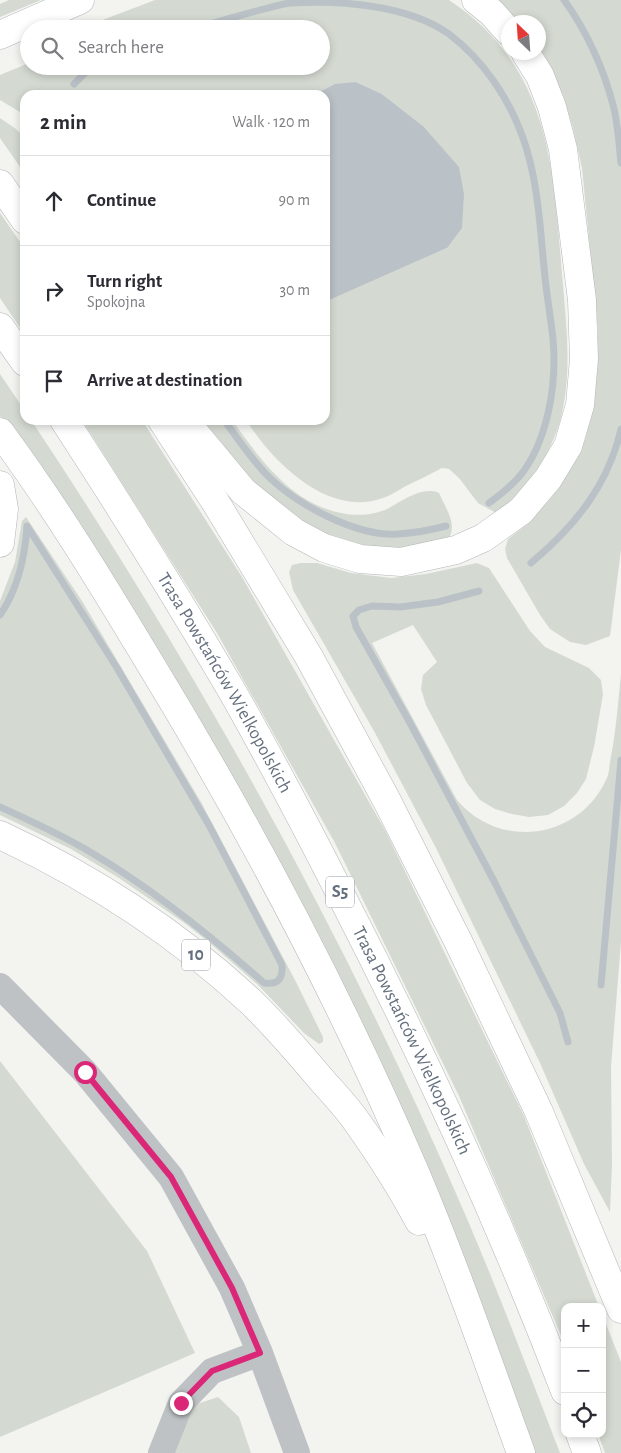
<!DOCTYPE html>
<html lang="en">
<head>
<meta charset="utf-8">
<style>
	:root { --surface:#fff; --page:#f2f2f3; --text:#2b2b33; --muted:#7c7c81; --line:#e1e1e2 }
	body { margin:0; font-family:"Alegreya Sans",sans-serif; background:var(--page); color:var(--text) }
	.controls { position:absolute; right:15px; bottom:15px; display:grid; overflow:hidden; border-radius:10px; box-shadow:0 2px 8px #0003 }
	.controls button { width:45px; height:45px; display:grid; place-items:center; padding:0; border:0; border-bottom:1px solid var(--line); background:var(--surface); color:var(--text); font:25px sans-serif }
	.compass { position:absolute; left:501px; top:15px; width:45px; height:45px; border-radius:50%; background:var(--surface); box-shadow:0 2px 8px #0003; rotate:335deg }
	.stop { position:absolute; width:15px; height:15px; margin:-11px; border:4px solid #db2777; border-radius:50%; background:#fff }
	.stop.end { background:#db2777; border-color:#fff; box-shadow:0 1px 5px #0008 }
	.list { margin:0; padding:0; list-style:none }
	h2 { display:flex; justify-content:space-between; align-items:center; height:65px; margin:0; padding:0 20px; font-size:21px }
	h2 small { font-size:16px; font-weight:400; color:var(--muted) }
	.list li { display:grid; grid-template-columns:32px 1fr auto; gap:15px; align-items:center; box-sizing:border-box; height:90px; padding:0 20px; border-top:1px solid var(--line) }
	.list b { display:block; font-size:19px; white-space:nowrap }
	.list p { margin:0; font-size:16px; white-space:nowrap; color:var(--muted) }
	.list em { font-size:16px; font-style:normal; color:var(--muted) }
	.icon { flex:none; width:28px; height:28px; fill:none; stroke:currentColor; stroke-width:2; stroke-linecap:round; stroke-linejoin:round }
	.map { position:relative; flex:none; width:621px; height:1453px; overflow:hidden }
	.search { position:absolute; background:var(--surface); box-shadow:0 2px 8px #0003; left:20px; top:20px; width:310px; height:55px; display:flex; align-items:center; gap:12px; box-sizing:border-box; padding:0 18px; border-radius:28px; color:var(--muted); font-size:19px }
	.panel { position:absolute; background:var(--surface); box-shadow:0 2px 8px #0003; left:20px; top:90px; width:310px; height:335px; border-radius:15px }
	.map>svg:first-child { display:block }
	.green { fill:#d4dad1 }
	.water { fill:#bbc2c7 }
	.lines { fill:none; stroke-linecap:round; stroke-linejoin:round }
	.stream { stroke:#bbc2c7; stroke-width:7 }
	.primary-casing { stroke:#b3b6b9; stroke-width:29 }
	.highway-casing { stroke:#b4b6b9; stroke-width:29 }
	.street { stroke:#bfc2c5; stroke-width:26 }
	.primary { stroke:#fff; stroke-width:28 }
	.highway { stroke:#fff; stroke-width:28 }
	.route { stroke:#db2777; stroke-width:6 }
	.labels { text-anchor:middle; dominant-baseline:central; stroke-width:5; stroke-linejoin:round; paint-order:stroke }
	.shield { fill:#fff; stroke:#939ba5; stroke-width:1 }
	.shield-label { font-size:18px; font-weight:bold; fill:#65707e }
	.street-label { font-size:19px; fill:#65707e; stroke:#fff }
</style>
</head>
<body>
<div class="map">
<svg width="621" height="1453" viewBox="0 0 621 1453">
	<rect width="100%" height="100%" fill="#f3f3f0"/>
	<path class="green" d="M 9,0 L 41,0 L 0,17 L 0,4 Z
		M 155,0 L 449,0 C 550,67 553,165 562,274 C 566,323 573,372 560,421 C 548,461 527,485 498,514 L 478,503 L 459,478 L 449,469 L 442,468 C 429,475 416,481 404,487 C 397,491 390,496 383,498 C 328,518 273,462 246,420 L 325,420 L 325,302 L 447,248 L 423,126 L 382,94 L 356,82 L 315,93 L 314,95 L 25,95 L 25,115 L 0,100 L 0,75 L 29,63 L 29,66 L 321,66 L 321,29 L 79,29 Z
		M 497,0 L 621,0 L 621,550 L 610,636 L 586,645 L 570,642 L 550,629 L 540,615 L 507,558 L 505,549 L 508,539 L 521,529 L 550,499 L 568,473 L 585,440 L 594,404 L 597,370 L 598,330 L 582,168 L 573,128 L 563,95 L 546,61 L 539,50 L 538,22 L 519,22 Z
		M 0,118 L 16,129 L 25,138 L 25,174 L 0,138 Z
		M 0,213 L 25,249 L 25,335 L 0,298 Z
		M 0,374 L 25,411 L 25,420 L 31,420 C 198,671 346,937 465,1214 C 499,1293 529,1373 560,1453 L 535,1453 L 486,1322 L 136,627 L 0,416 Z
		M 82,420 L 142,420 L 242,577 L 386,832 L 524,1116 L 599,1307 L 565,1307 L 565,1345 L 459,1096 L 335,843 L 217,633 Z
		M 198,420 L 232,420 C 246,439 260,460 278,477 C 305,506 352,526 389,508 C 404,500 422,486 439,493 C 446,509 459,526 447,541 L 395,549 L 360,545 L 325,534 L 290,516 L 255,490 Z
		M 26,517 L 82,601 L 201,802 L 296,982 L 323,1037 L 323,1042 L 319,1044 L 304,1033 L 257,984 L 211,944 L 186,924 L 119,878 L 71,849 L 0,815 L 0,601 L 15,562 L 22,521 Z
		M 301,563 L 317,563 L 351,573 L 391,578 L 426,574 L 477,563 L 489,568 L 530,631 L 545,647 L 589,668 L 601,680 L 603,694 L 594,747 L 586,779 L 577,793 L 564,806 L 548,815 L 529,817 L 512,814 L 495,809 L 480,800 L 467,783 L 426,705 L 421,689 L 423,675 L 437,662 L 413,625 L 372,643 L 457,800 C 499,850 578,840 606,780 C 609,775 609,768 610,762 C 616,733 618,703 621,674 L 621,942 L 611,1067 L 612,1165 L 610,1212 L 584,1164 L 540,1063 L 436,848 L 374,731 L 293,590 L 289,572 L 292,565 Z
		M 0,1061 L 147,1251 L 195,1353 L 0,1437 Z
		M 602,1314 L 621,1362 L 621,1453 L 605,1453 L 598,1434 L 602,1434 Z
		M 218,1397 L 239,1417 L 251,1453 L 168,1453 L 188,1407 Z"/>
	<path class="water" d="M 356,82 L 382,94 L 423,126 L 459,167 L 464,194 L 462,228 L 447,248 L 325,302 L 325,95 L 314,95 L 335,84 Z"/>
	<g class="lines">
		<path class="stream" d="M 564,0 C 586,30 604,69 613,105 C 618,124 619,144 621,163
			M 196,29 C 217,21 239,16 260,10 C 270,8 280,4 291,3 C 340,0 408,5 449,34 C 483,60 509,98 523,138 C 539,183 540,231 545,277 C 547,298 551,319 553,339 C 557,384 548,442 519,477 C 510,487 500,495 489,503
			M 74,84 L 86,72 L 100,66
			M 224,420 C 239,440 253,462 271,479 C 300,506 358,537 398,534 C 414,533 431,530 446,526
			M 531,563 C 574,527 608,486 621,429
			M 479,591 L 438,602 L 400,607 L 372,606 L 359,610 L 353,616 L 356,627 L 409,721 L 494,881 L 560,1013 L 568,1042
			M 0,615 C 18,589 25,557 27,526 L 117,668 L 210,827 L 282,965 C 283,978 279,985 264,983 C 210,935 154,890 92,853 C 62,835 31,821 0,807
			M 601,985 L 621,760"/>
		<g class="primary-casing">
			<path id="primary" d="M 0,35 L 80,0"/>
		</g>
		<g class="highway-casing">
			<g id="highway">
				<path d="M 476,0 L 492,13 L 508,31"/>
				<path d="M 0,184 L 25,220"/>
				<path d="M 0,327 L 25,362"/>
				<path id="s1" d="M 64,420 C 122,509 178,599 232,691 C 270,758 306,826 341,895 C 424,1056 500,1221 565,1391"/>
				<path d="M 162,420 L 216,503 L 309,657 L 386,799 L 458,941 L 539,1112 L 621,1309"/>
				<path d="M 184,420 L 243,491 L 294,532 L 324,548 L 360,559 L 401,562 L 456,550 L 483,538 L 521,511 L 548,479 L 568,446 L 580,405 L 584,359 L 582,300 L 563,149 L 552,107 L 540,76 L 525,52"/>
				<path d="M 0,432 C 54,505 101,582 148,660 C 248,824 339,995 415,1172 C 454,1264 487,1359 521,1453"/>
				<path d="M 0,485 L 4,509 L 0,543"/>
				<path d="M 0,835 C 92,878 177,933 251,1002 C 276,1026 298,1052 320,1078 C 332,1092 346,1106 357,1122 C 379,1153 401,1187 419,1221"/>
				<path d="M 580,1434 L 587,1453"/>
			</g>
		</g>
		<path class="street" d="M 0,986 L 85,1072 L 171,1177 L 232,1288 L 260,1353 L 297,1453
			M 161,1453 L 181,1403 L 212,1371 L 260,1353"/>
		<use href="#primary" class="primary"/>
		<use href="#highway" class="highway"/>
	</g>
	<g class="lines">
		<path class="route" d="M 85,1072 L 171,1177 L 232,1288 L 260,1353 L 212,1371 L 181,1403"/>
	</g>
	<g class="labels">
		<g class="shield">
			<rect x="326" y="876.5" width="28" height="31" rx="4"/>
			<rect x="182" y="939.5" width="28" height="31" rx="4"/>
		</g>
		<g class="shield-label">
			<text x="340" y="892">S5</text>
			<text x="196" y="955">10</text>
		</g>
		<g class="street-label">
			<text stroke="none"><textPath href="#s1" startOffset="308">Trasa Powstańców Wielkopolskich</textPath></text>
			<text stroke="none"><textPath href="#s1" startOffset="712">Trasa Powstańców Wielkopolskich</textPath></text>
		</g>
	</g>
</svg>
<div class="controls">
<button>+</button>
<button>−</button>
<button><svg class="icon" aria-label="locate" viewBox="0 0 24 24"><circle cx="12" cy="12" r="6"/><path d="M12 2v4M12 18v4M2 12h4M18 12h4"/></svg></button>
</div>
<svg class="compass" viewBox="-18 -18 36 36"><path d="M0-13l5 13h-10z" fill="#e53935"/><path d="M0 13l5-13h-10z" fill="#7c7c81"/></svg>
<div class="stop" style="left:85px;top:1072px"></div>
<div class="stop end" style="left:181px;top:1403px"></div>
<div class="search"><svg class="icon" aria-label="search" viewBox="0 0 24 24"><circle cx="10" cy="10" r="6"/><path d="M15 15l6 6"/></svg>Search here</div>
<section class="panel">
<h2>2 min<small>Walk · 120 m</small></h2>
<ul class="list">
<li><svg class="icon" aria-label="ahead" viewBox="0 0 24 24"><path d="M12 20V5M6 11l6-6 6 6"/></svg><div><b>Continue</b></div><em>90 m</em></li>
<li><svg class="icon" aria-label="right" viewBox="0 0 24 24"><path d="M7 20v-9h11M14 6l5 5-5 5"/></svg><div><b>Turn right</b><p>Spokojna</p></div><em>30 m</em></li>
<li><svg class="icon" aria-label="arrive" viewBox="0 0 24 24"><path d="M6 21V4h12l-3 4 3 4H6"/></svg><div><b>Arrive at destination</b></div></li>
</ul>
</section>
</div>
</body>
</html>
